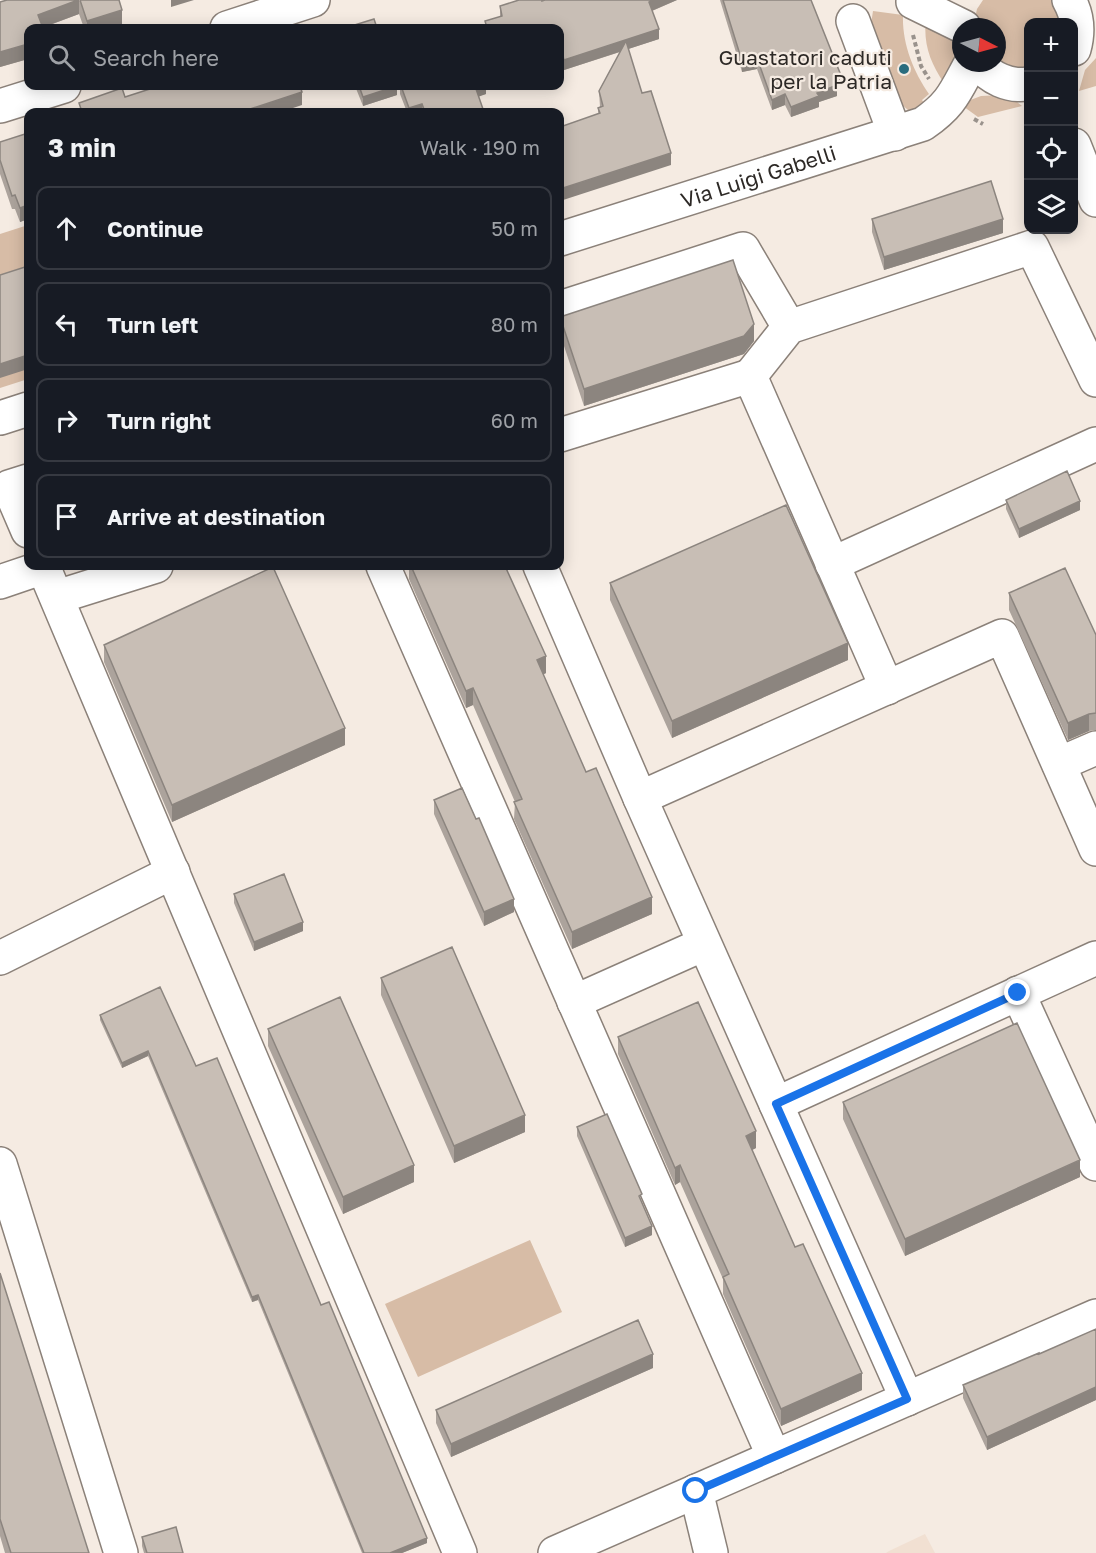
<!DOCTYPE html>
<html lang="en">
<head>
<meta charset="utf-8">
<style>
	:root { --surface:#171b24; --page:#242831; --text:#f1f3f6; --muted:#9ea1a6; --line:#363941 }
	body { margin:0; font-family:"Golos Text",sans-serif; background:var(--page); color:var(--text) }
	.controls { position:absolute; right:18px; top:18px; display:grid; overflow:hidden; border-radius:12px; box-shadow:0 3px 15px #0003 }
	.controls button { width:54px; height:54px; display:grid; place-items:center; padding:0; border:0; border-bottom:2px solid var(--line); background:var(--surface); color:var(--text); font:30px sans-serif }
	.compass { position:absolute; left:952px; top:18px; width:54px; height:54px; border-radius:50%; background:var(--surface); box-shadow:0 3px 15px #0003; rotate:96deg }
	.stop { position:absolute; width:18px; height:18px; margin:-14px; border:4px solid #1a73e8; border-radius:50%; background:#fff }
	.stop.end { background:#1a73e8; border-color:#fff; box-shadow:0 2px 6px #0008 }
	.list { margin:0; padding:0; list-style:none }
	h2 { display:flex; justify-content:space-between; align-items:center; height:78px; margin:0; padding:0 24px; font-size:26px }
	h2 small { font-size:20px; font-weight:400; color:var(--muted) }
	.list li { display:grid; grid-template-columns:39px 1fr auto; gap:18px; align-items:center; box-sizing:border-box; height:84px; margin:0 12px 12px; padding:0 12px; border:2px solid var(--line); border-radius:12px }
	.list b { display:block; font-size:22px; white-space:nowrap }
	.list em { font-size:20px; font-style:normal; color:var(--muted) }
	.icon { flex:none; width:33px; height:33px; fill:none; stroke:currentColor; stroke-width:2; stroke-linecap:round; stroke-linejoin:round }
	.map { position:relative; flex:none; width:1096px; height:1553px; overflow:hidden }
	.search { position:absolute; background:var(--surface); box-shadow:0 3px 15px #0003; left:24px; top:24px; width:540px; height:66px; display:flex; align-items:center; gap:15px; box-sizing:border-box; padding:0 21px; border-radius:12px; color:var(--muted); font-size:22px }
	.panel { position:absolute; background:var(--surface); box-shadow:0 3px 15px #0003; left:24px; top:108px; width:540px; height:462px; border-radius:12px }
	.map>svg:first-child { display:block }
	.built { fill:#f1e0d2 }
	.green { fill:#d7bca6 }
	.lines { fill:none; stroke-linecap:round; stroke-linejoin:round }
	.minor-casing { stroke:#8b8179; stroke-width:36 }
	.path { stroke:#99928c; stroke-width:4; stroke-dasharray:4.5 3; stroke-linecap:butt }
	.minor { stroke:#fff; stroke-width:33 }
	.wall { fill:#aca39c }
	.shaded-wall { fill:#8c857f }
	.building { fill:#c8beb5; stroke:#8c857f; stroke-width:1.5 }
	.route { stroke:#1a73e8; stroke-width:8 }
	.poi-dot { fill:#296c7e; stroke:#f5ebe2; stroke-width:2 }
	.labels { text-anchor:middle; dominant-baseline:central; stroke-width:4.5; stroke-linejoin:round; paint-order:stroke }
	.poi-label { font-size:21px; fill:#2d2926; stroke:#f5ebe2; text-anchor:end }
	.street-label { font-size:21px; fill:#2d2926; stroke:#f5ebe2 }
</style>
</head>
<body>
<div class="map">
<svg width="1096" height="1553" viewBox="0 0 1096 1553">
	<rect width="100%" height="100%" fill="#f5ebe2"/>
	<path class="built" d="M 925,1534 L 935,1553 L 886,1553 L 889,1551 Z"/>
	<path class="green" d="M 983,0 L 1061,0 L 1070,22 L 1028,22 L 1028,77 L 997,63 L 997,27 L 973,27 L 977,9 Z
		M 873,11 L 903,15 C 902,43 913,71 929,94 L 922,100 L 941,130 L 913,137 L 908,110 L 900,103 L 871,24 Z
		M 926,18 C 932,22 941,26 946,32 C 961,47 952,68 944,83 C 930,62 923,44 926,18 Z
		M 1096,58 L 1096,86 L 1079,91 L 1085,70 Z
		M 1002,95 L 1017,102 L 1022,106 L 978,117 L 960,104 L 981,96 Z
		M 28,225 L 28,379 L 0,388 L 0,234 Z
		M 530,1240 L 562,1312 L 418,1377 L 385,1304 Z"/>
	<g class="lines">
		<g class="minor-casing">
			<g id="minor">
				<path d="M 1069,0 C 1078,16 1079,31 1074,49"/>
				<path d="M 913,2 L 964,27"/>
				<path d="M 853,21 L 895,134"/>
				<path d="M 227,28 L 313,0"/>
				<path d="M 978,63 C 990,78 1009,87 1028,84"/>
				<path d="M 0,106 L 64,86"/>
				<path d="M 1074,145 L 1096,200"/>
				<path id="s1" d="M 560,239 L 923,124 C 952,104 955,92 971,63"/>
				<path d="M 560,308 L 743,249 L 789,327"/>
				<path d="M 750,376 L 789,327 L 1032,247 L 1096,380"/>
				<path d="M 0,418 L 28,409"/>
				<path d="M 560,435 L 750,376 L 887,688"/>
				<path d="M 28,481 L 9,487 L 28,531"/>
				<path d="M 832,564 L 1096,444"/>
				<path d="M 43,566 L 460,1553"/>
				<path d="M 383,566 L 774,1457"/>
				<path d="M 540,566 L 640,798 L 1002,636 L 1096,849"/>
				<path d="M 0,582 L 44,567"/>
				<path d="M 57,597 L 156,566"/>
				<path d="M 1059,764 L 1096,748"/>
				<path d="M 640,798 L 907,1399"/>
				<path d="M 0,958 L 173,872"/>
				<path d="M 1018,993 L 1096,1164"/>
				<path d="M 574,1002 L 704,944"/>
				<path d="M 776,1104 L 1096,958"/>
				<path d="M 0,1164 L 121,1553"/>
				<path d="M 696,1491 L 711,1553"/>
				<path d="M 555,1553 L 1096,1316"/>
			</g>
		</g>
		<path class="path" d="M 913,35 L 921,66 L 929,79
			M 974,119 L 983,124"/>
		<use href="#minor" class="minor"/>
	</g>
	<path class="wall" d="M 7,0 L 119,1 L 122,24 L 110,28 L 84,28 L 79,14 L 42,28 L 28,59 L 0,67 L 0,2 Z
		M 545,0 L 677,0 L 652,11 L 659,39 L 628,49 L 642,93 L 671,165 L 598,114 L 598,108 L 600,107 L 599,91 L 620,52 L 564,70 L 560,57 L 560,28 L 485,28 L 485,21 L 500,17 L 500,6 Z
		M 720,0 L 811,0 L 840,84 L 837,85 L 837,96 L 819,102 L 819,107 L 791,117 L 785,105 L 772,110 L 757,69 L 742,72 Z
		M 355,86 L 397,86 L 397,95 L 363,106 Z
		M 400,86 L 486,86 L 486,94 L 478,96 L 484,112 L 407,112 L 400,94 Z
		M 28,133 L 28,219 L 20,222 L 15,209 L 12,209 L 0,174 L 0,142 Z
		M 872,219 L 1003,233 L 884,270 L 872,232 Z
		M 560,317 L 754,341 L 744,354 L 584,406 L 560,334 Z
		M 1006,500 L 1080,510 L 1019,538 L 1006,509 Z
		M 409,566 L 505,566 L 546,673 L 543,675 L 586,772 L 652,914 L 572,949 L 514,819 L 515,802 L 473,705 L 466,708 L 409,579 Z
		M 610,583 L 848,660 L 672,738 L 610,600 Z
		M 1009,593 L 1096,635 L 1096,730 L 1089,731 L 1068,740 L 1009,610 Z
		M 104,645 L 345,745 L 172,822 L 104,662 Z
		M 434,800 L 514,912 L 484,926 L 434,814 Z
		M 234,894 L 303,931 L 254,951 L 234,903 Z
		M 381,978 L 525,1132 L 454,1163 L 381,995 Z
		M 100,1015 L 196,1066 L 321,1305 L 427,1543 L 402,1553 L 362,1553 L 258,1300 L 252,1302 L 148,1056 L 122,1068 L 100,1020 Z
		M 268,1029 L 414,1182 L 343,1214 L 268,1046 Z
		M 618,1037 L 756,1148 L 752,1150 L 795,1247 L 862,1390 L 781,1426 L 723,1294 L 723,1279 L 680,1182 L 675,1185 L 618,1054 Z
		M 843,1102 L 1080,1177 L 905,1256 L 843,1119 Z
		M 577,1127 L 642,1203 L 652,1235 L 625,1247 L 577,1136 Z
		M 0,1273 L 89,1553 L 5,1553 L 0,1536 Z
		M 1096,1329 L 1096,1400 L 987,1450 L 963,1398 L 963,1385 L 1039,1354 Z
		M 653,1368 L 451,1457 L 436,1423 L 436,1410 Z
		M 142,1537 L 183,1553 L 144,1553 L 142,1546 Z"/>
	<path class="shaded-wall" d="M 78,0 L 79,0 L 79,14 L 41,28 L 38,15 Z
		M 171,0 L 194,0 L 171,7 Z
		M 653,0 L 677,0 L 649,12 L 649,2 Z
		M 122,10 L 122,24 L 110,28 L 87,28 L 87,21 Z
		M 659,29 L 659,39 L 564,70 L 564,60 Z
		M 28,44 L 28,59 L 0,67 L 0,52 Z
		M 757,58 L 757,69 L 742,72 L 742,61 Z
		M 840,73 L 840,84 L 834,86 L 834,76 Z
		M 837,85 L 837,96 L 819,102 L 819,107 L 791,117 L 791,107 L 817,93 Z
		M 397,86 L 397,95 L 363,106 L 363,97 Z
		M 475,86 L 486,86 L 486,94 L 475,98 Z
		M 302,92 L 302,105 L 281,112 L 241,112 Z
		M 785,94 L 785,105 L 772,110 L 772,100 Z
		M 422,104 L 422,112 L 409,112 L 409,108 Z
		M 671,153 L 671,165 L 560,201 L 560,189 Z
		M 28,205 L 28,219 L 20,222 L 20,208 Z
		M 1003,219 L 1003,233 L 884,270 L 884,257 Z
		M 754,324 L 754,341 L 744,354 L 584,406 L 584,389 Z
		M 28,355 L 28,369 L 0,378 L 0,364 Z
		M 1080,501 L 1080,510 L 1019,538 L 1019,529 Z
		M 848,643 L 848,660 L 672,738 L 672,721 Z
		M 546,656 L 546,673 L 537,677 L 537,660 Z
		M 473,688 L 473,705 L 466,708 L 466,691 Z
		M 1089,714 L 1089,731 L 1068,740 L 1068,723 Z
		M 345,728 L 345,745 L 172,822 L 172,805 Z
		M 652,897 L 652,914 L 572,949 L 572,932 Z
		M 514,899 L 514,912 L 484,926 L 484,912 Z
		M 303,922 L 303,931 L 254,951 L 254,942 Z
		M 148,1051 L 148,1056 L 122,1068 L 122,1063 Z
		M 525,1115 L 525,1132 L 454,1163 L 454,1146 Z
		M 756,1131 L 756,1148 L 746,1153 L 746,1136 Z
		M 1080,1160 L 1080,1177 L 905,1256 L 905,1239 Z
		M 414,1165 L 414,1182 L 343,1214 L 343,1197 Z
		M 680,1165 L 680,1182 L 675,1185 L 675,1168 Z
		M 652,1226 L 652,1235 L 625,1247 L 625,1238 Z
		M 258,1295 L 258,1300 L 252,1302 L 252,1297 Z
		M 653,1354 L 653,1368 L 451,1457 L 451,1444 Z
		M 862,1373 L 862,1390 L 781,1426 L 781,1409 Z
		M 1096,1387 L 1096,1400 L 987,1450 L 987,1437 Z
		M 427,1538 L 427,1543 L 402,1553 L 390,1553 Z"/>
	<path class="building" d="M 7,0 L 78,0 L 38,15 L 43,28 L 28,28 L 28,44 L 0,52 L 0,2 Z
		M 80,0 L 119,0 L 122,10 L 87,21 Z
		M 519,0 L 542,0 L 542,1 L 545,0 L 653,0 L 649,2 L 659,29 L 564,60 L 560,46 L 560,28 L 487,28 L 485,21 L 502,16 L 500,6 Z
		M 723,0 L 811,0 L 840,73 L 834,76 L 837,85 L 817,93 L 819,96 L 791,107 L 785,94 L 772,100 L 757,58 L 742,61 Z
		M 374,19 L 377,28 L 345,28 Z
		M 626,41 L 642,93 L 651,91 L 671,153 L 560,189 L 560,127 L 600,113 L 598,108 L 603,106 L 599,91 Z
		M 159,86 L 300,86 L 302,92 L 241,112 L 82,112 L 79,103 L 122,88 L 125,97 Z
		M 359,86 L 397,86 L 363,97 Z
		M 401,86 L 475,86 L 484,112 L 425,112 L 422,104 L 409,108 Z
		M 28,133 L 28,205 L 20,208 L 15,195 L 12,196 L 0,160 L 0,142 Z
		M 991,181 L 1003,219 L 884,257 L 872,219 Z
		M 733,260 L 754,324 L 744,336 L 584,389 L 560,317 Z
		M 28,266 L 28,355 L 0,364 L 0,275 Z
		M 1067,471 L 1080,501 L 1019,529 L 1006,500 Z
		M 786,505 L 848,643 L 672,721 L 610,583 Z
		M 411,566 L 505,566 L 546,656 L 537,660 L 586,772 L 596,768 L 652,897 L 572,932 L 514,802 L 522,799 L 473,688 L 466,691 Z
		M 273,567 L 345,728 L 172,805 L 104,645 Z
		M 1065,568 L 1096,635 L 1096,713 L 1089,714 L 1068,723 L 1009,593 Z
		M 462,788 L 476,819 L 479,818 L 514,899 L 484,912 L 434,800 Z
		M 284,874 L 303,922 L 254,942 L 234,894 Z
		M 452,947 L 525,1115 L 454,1146 L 381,978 Z
		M 160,987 L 196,1066 L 217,1058 L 321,1305 L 329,1302 L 427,1538 L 390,1553 L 364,1553 L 258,1295 L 252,1297 L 148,1051 L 122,1063 L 100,1015 Z
		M 340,997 L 414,1165 L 343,1197 L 268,1029 Z
		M 698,1002 L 756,1131 L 746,1136 L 795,1247 L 803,1244 L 862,1373 L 781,1409 L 723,1277 L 729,1274 L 680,1165 L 675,1168 L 618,1037 Z
		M 1017,1023 L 1080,1160 L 905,1239 L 843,1102 Z
		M 607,1114 L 642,1194 L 639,1196 L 652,1226 L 625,1238 L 577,1127 Z
		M 0,1273 L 89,1553 L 11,1553 L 0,1519 Z
		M 638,1320 L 653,1354 L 451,1444 L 436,1410 Z
		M 1096,1329 L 1096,1387 L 987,1437 L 963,1385 L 1039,1353 L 1039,1354 Z
		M 176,1527 L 183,1553 L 147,1553 L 142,1537 Z"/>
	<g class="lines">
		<path class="route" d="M 696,1491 L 907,1399 L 776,1104 L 1018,993"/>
	</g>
	<circle class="poi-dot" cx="904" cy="69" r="6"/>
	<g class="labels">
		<g class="poi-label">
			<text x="892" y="57">Guastatori caduti<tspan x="892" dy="24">per la Patria</tspan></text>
		</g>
		<g class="street-label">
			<text stroke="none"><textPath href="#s1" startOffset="208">Via Luigi Gabelli</textPath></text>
		</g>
	</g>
</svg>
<div class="controls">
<button>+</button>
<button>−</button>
<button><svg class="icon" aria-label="locate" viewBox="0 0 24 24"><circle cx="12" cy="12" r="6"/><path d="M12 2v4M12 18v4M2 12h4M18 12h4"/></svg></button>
<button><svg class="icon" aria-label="layers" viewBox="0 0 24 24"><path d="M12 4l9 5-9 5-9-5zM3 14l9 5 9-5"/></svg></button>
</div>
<svg class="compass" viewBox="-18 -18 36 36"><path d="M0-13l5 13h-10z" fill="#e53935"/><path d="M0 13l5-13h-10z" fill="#9ea1a6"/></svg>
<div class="stop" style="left:696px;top:1491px"></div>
<div class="stop end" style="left:1018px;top:993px"></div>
<div class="search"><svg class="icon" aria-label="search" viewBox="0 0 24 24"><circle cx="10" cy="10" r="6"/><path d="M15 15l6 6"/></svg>Search here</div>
<section class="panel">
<h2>3 min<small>Walk · 190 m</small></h2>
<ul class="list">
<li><svg class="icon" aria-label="ahead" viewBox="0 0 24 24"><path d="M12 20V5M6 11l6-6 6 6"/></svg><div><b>Continue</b></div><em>50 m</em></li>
<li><svg class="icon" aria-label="left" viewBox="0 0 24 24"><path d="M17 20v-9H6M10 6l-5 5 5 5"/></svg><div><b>Turn left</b></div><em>80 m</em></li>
<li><svg class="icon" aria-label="right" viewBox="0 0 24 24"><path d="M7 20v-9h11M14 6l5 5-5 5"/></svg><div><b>Turn right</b></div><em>60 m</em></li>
<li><svg class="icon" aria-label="arrive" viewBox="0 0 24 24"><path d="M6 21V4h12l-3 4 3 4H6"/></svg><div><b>Arrive at destination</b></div></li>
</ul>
</section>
</div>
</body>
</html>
